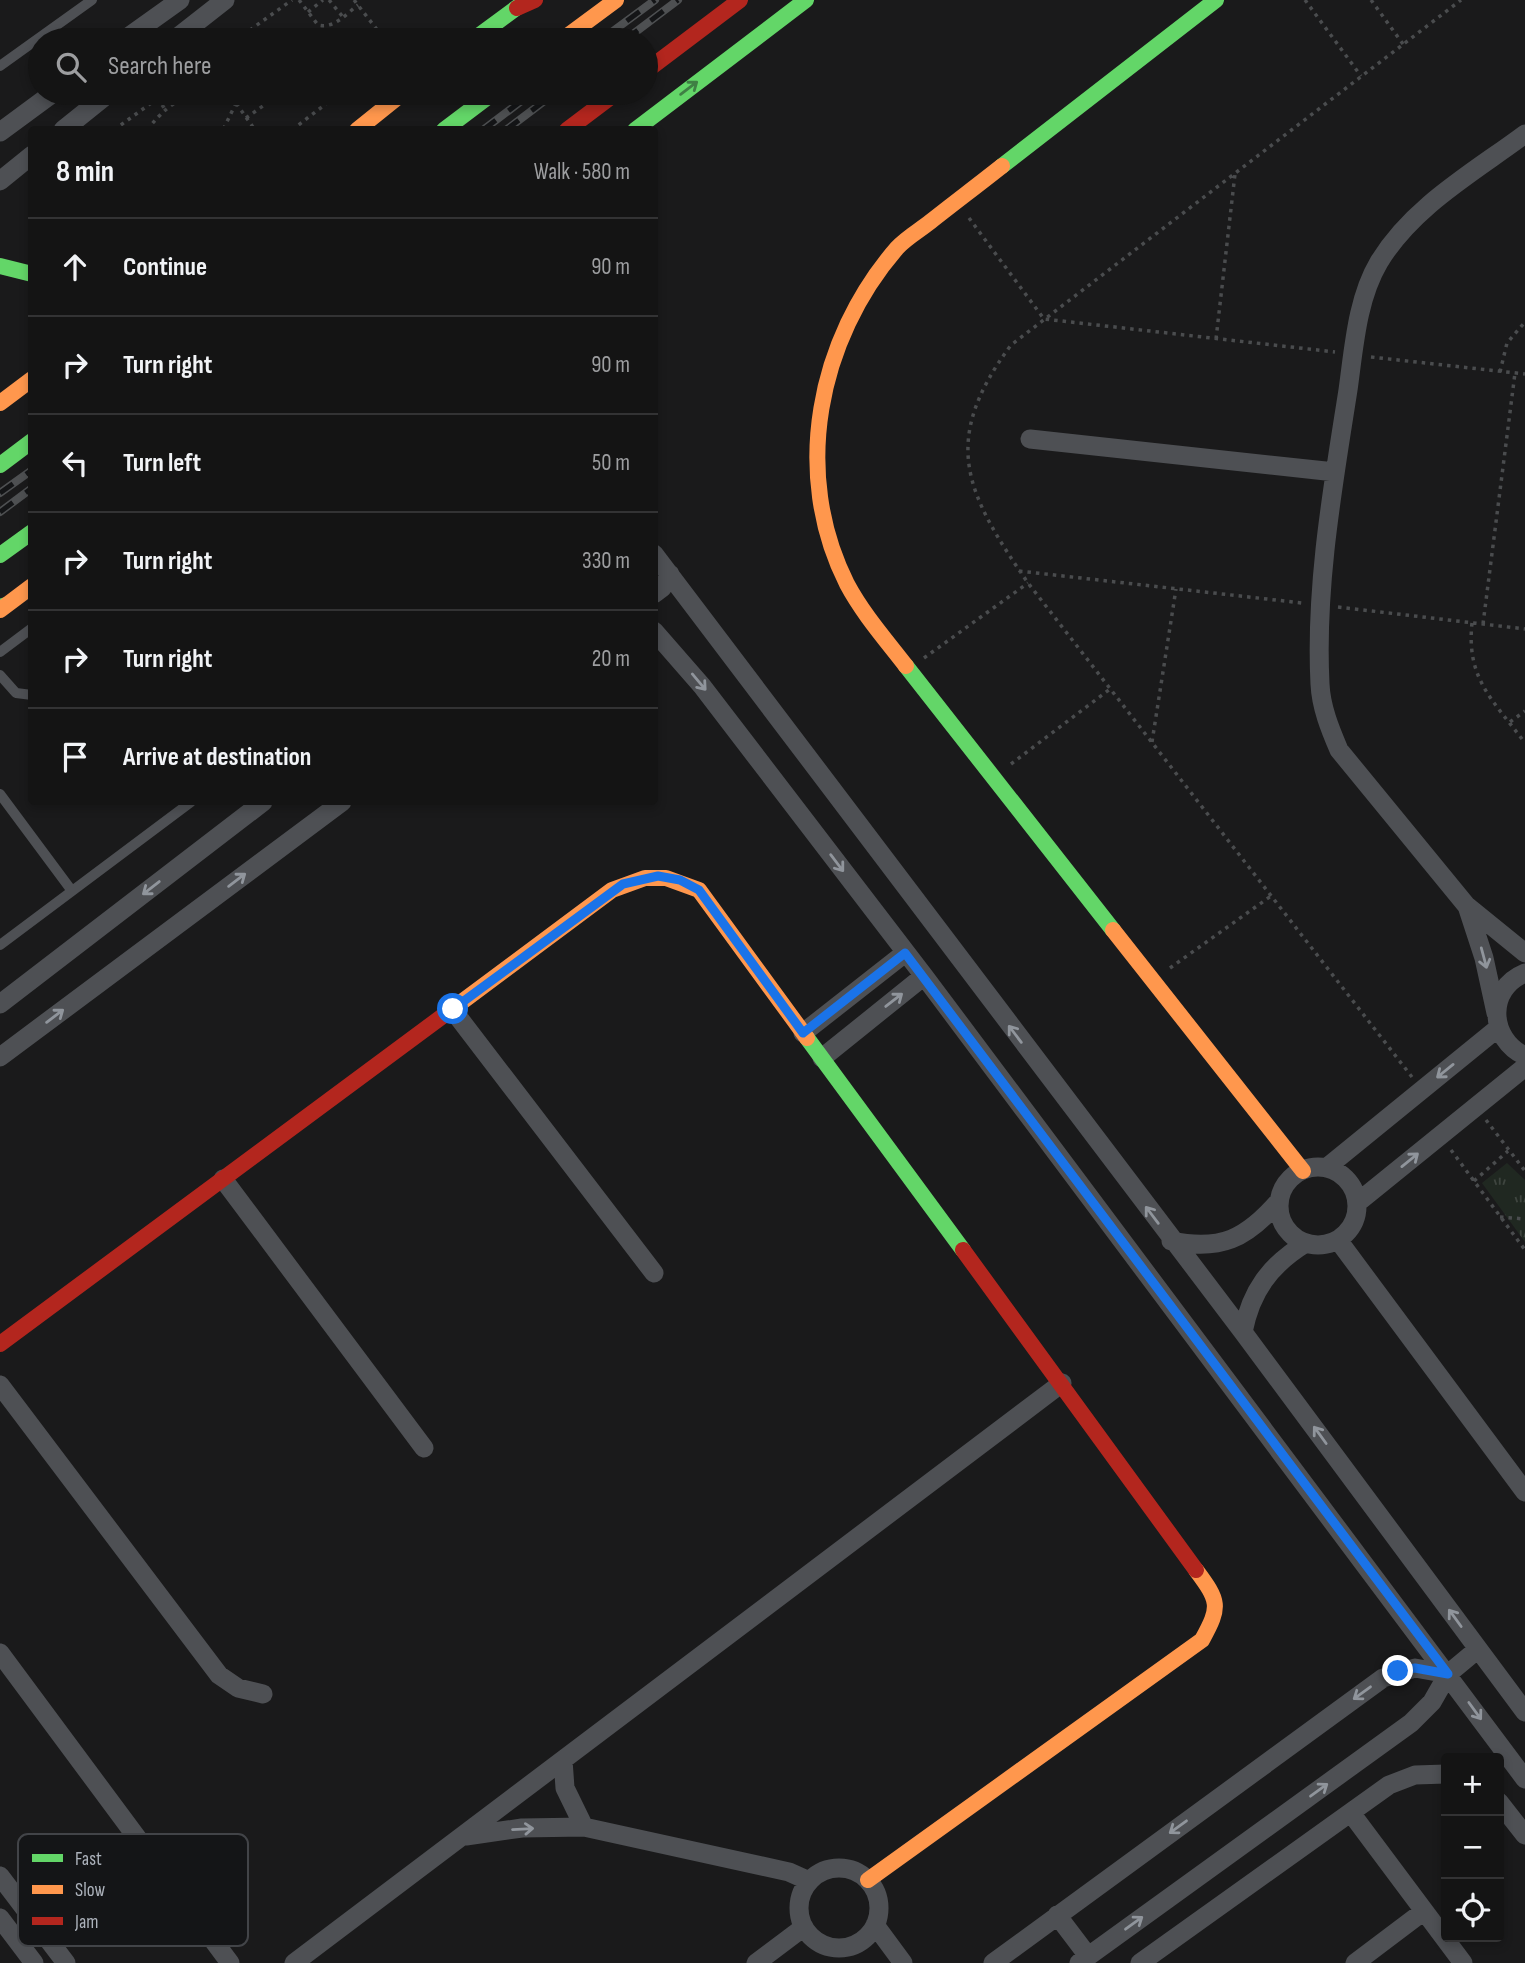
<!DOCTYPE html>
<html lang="en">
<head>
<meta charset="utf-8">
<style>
	:root { --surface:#141414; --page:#1d1d1d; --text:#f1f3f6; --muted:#9d9ea0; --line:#333334 }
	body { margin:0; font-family:"Sofia Sans Condensed",sans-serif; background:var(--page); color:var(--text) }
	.controls { position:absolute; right:21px; bottom:21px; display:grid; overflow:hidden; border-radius:7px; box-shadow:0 4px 10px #0003 }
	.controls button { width:63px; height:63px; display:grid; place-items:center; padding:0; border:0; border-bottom:2px solid var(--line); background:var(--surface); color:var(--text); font:35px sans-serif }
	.stop { position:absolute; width:21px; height:21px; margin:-16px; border:5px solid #1a73e8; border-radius:50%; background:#fff }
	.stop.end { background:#1a73e8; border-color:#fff; box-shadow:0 2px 7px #0008 }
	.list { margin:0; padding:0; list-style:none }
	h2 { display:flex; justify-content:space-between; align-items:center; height:91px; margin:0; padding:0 28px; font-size:30px }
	h2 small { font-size:23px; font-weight:400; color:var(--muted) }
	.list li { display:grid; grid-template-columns:46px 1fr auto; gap:21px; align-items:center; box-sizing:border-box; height:98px; padding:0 28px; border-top:2px solid var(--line) }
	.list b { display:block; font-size:26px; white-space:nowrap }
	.list em { font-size:23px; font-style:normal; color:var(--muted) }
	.icon { flex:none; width:38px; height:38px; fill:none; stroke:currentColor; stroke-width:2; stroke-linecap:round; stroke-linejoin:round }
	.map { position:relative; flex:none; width:1525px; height:1963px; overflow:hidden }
	.search { position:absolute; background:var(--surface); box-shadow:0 4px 10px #0003; left:28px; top:28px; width:630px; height:77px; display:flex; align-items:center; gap:18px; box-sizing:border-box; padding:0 24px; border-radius:38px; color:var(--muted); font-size:26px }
	.panel { position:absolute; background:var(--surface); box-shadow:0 4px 10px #0003; left:28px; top:126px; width:630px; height:679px; border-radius:7px }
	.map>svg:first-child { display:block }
	.park { fill:url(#park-tufts) }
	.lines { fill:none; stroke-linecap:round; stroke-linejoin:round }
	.path { stroke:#4a4c4e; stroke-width:3.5; stroke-dasharray:3.5 5; stroke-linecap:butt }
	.lane { stroke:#4e5054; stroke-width:10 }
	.street { stroke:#4e5054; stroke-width:19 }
	.fast { stroke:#63d668; stroke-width:16 }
	.slow { stroke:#ff974d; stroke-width:16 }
	.jam { stroke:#b3261e; stroke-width:16 }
	.rail-casing { stroke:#4e5052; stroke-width:8 }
	.rail { stroke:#141517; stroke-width:5; stroke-dasharray:16; stroke-linecap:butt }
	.oneway { stroke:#3f7f44 }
	.oneway2 { stroke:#90959c }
	.route { stroke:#1a73e8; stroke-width:9 }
	.key { fill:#141517; stroke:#424448; stroke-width:2 }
	.key-label { font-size:19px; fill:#acb2bb }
</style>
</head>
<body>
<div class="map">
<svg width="1525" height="1963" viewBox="0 0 1525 1963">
	<defs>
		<pattern id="park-tufts" width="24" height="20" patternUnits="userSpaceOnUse" patternTransform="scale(1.75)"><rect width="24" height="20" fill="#202821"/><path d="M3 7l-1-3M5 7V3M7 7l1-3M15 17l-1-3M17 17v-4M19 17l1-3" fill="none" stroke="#3e453f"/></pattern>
	</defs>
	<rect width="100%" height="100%" fill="#1a1a1b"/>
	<path class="park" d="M 1507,1163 L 1525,1180 L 1525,1242 L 1482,1183 Z"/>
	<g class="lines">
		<path class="path" d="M 299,0 L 318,25 C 334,29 346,14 358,5
			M 329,0 L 343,17
			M 354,0 L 385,40
			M 1305,0 L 1361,76
			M 1371,0 L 1403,44
			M 308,12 L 323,0
			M 236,40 L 292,0
			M 249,93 L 236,103 L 255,130
			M 256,93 L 264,105
			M 323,93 L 330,101
			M 157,98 L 165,109
			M 246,118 L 281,93
			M 114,130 L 165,93
			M 147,130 C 175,95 192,89 236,103 L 223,130
			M 292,130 L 340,93
			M 969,218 L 1044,319 L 1335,352
			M 1216,339 L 1235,174
			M 1371,357 L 1525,374
			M 1500,372 L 1507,343 L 1525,322
			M 1019,571 L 1302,603
			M 1338,607 L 1525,629
			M 1472,623 C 1466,679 1493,700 1525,743
			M 1483,624 L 1515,373
			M 924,658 L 1028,583
			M 1510,722 L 1525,711
			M 1152,742 L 1176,589
			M 1011,764 L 1110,689
			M 1170,968 L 1271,896
			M 1412,1077 L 1028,583 C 966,493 939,442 1011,345 L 1461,0
			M 1486,1120 L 1525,1171
			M 1451,1150 L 1525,1250
			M 1474,1181 L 1508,1151
			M 1500,1217 L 1525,1219"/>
		<path class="lane" d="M 0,66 L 92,0
			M 0,652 L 32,628
			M 0,675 L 16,693 L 32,695
			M 0,794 L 72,891
			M 0,945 L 191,802"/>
		<path class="street" d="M 124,40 L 180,0
			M 174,40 L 225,0
			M 63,130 L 109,93
			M 0,132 L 53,93
			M 1525,134 C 1474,172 1413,206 1379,262 C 1357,299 1354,347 1348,390 C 1333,486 1315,586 1320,684 C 1321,707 1330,729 1339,750 L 1466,905 L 1525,953
			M 0,181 L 32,155
			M 1030,439 L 1335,472
			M 654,554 L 1243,1332 L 1525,1712
			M 654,594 L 662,588 L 670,574
			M 654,631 L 702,686 L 924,976 L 1525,1779
			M 1468,909 L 1484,958 L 1496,1013
			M 1525,973 C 1486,989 1489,1039 1525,1056
			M 0,1004 L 263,802
			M 452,1009 L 654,1273
			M 803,1033 L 905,953
			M 0,1057 L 342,802
			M 822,1058 L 924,976
			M1279 1206a39 39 0 1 1 78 0a39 39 0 1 1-78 0Z
			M 1326,1168 L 1498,1028
			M 223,1179 L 424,1448
			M 1357,1203 L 1525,1067
			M 1338,1240 L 1525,1492
			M 1171,1241 C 1221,1251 1246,1239 1279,1201
			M 1243,1332 C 1251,1291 1270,1265 1306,1243
			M 0,1385 L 219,1675 L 238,1688 L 263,1694
			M 0,1653 L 230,1963
			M 563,1760 L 565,1788 L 584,1827
			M 1499,1802 L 1525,1835
			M 1351,1813 L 1463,1963
			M 466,1836 L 522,1828 L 584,1827 L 789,1872 L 809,1881
			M799 1908a40 40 0 1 1 80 0a40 40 0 1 1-80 0Z
			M 0,1876 L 66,1963
			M 1057,1915 L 1088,1956
			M 0,1918 L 34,1963
			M 875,1925 L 903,1963
			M 294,1963 L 1062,1383
			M 756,1963 L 804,1927
			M 993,1963 L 1383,1678 L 1415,1668 L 1448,1674
			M 1079,1963 L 1411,1723 L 1432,1702 L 1448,1674 L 1478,1649
			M 1140,1963 L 1389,1785 L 1415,1775 L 1446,1774
			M 1355,1963 L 1424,1911"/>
		<path class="fast" d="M 473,40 L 527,0
			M 444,130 L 493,93
			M 635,130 L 806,0
			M 1002,166 L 1216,0
			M 0,266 L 32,274
			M 0,465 L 32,441
			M 0,555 L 32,532
			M 0,607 L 6,605
			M 906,666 L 1113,930
			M 807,1038 L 963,1250"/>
		<path class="slow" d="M 562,40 L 616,0
			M 357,130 L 403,93
			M 0,403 L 32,379
			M 0,610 L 32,586
			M 906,666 C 886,640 863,614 847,584 C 791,473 818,339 897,248 C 906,238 920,230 930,222 C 954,203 978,185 1002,166
			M 1113,930 L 1303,1171
			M 459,1004 L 612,890 L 645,878 L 666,878 L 699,890 L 807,1038
			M 868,1880 L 1202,1640 C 1221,1606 1219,1601 1196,1570"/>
		<path class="jam" d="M 517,8 L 535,0
			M 646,71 L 740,0
			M 567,130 L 616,93
			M 963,1250 L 1196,1570
			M 0,1344 L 459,1004"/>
		<g class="rail-casing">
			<path id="rail" d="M 601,40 L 655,0
				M 625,40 L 678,0
				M 483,130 L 532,93
				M 506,130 L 555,93
				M 0,493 L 32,470
				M 0,512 L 32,488"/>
		</g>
		<use href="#rail" class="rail"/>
	</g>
	<defs><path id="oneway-shaft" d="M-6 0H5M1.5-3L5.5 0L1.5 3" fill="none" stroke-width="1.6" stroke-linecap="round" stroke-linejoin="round" transform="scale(1.75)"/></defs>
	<use class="oneway" href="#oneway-shaft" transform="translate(689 88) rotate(-37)"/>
	<g class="oneway2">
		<use href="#oneway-shaft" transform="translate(699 682) rotate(50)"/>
		<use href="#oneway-shaft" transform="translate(837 863) rotate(53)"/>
		<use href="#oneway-shaft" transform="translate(237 880) rotate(-37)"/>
		<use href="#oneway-shaft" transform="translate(151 888) rotate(142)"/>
		<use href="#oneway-shaft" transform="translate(1484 958) rotate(75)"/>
		<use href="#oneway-shaft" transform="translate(894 1000) rotate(-38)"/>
		<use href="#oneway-shaft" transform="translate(55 1016) rotate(-37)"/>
		<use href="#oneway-shaft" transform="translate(1015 1034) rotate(-127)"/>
		<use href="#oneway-shaft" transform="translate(1445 1071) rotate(141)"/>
		<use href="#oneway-shaft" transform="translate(1410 1160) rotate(-39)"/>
		<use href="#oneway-shaft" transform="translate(1152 1215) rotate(-127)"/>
		<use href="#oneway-shaft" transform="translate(1320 1435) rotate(-126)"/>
		<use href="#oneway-shaft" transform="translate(1455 1618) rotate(-126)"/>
		<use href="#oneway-shaft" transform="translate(1362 1693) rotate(144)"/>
		<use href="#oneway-shaft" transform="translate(1475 1711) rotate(54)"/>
		<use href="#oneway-shaft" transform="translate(1319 1790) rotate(-36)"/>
		<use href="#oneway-shaft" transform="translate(1178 1827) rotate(144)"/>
		<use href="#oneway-shaft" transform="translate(523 1829) rotate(-3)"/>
		<use href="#oneway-shaft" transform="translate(1134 1923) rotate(-36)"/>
	</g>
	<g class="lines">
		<path class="route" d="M 453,1009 L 623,884 L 658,876 L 680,880 L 699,890 L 803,1033 L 905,953 L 1448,1674 L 1415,1668 L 1398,1671"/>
	</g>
	<rect x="18" y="1834" width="230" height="112" rx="10" class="key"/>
	<rect x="32" y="1854" width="31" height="8" fill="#63d668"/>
	<rect x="32" y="1885" width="31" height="9" fill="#ff974d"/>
	<rect x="32" y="1917" width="31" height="8" fill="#b3261e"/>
	<g class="key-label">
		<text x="75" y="1865">Fast</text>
		<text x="75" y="1896">Slow</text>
		<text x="75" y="1928">Jam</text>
	</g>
</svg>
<div class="controls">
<button>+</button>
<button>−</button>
<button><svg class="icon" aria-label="locate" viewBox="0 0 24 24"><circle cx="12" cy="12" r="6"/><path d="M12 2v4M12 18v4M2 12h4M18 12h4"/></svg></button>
</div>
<div class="stop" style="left:453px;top:1009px"></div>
<div class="stop end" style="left:1398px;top:1671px"></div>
<div class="search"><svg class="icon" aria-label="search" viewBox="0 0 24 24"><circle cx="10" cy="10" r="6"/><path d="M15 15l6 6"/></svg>Search here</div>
<section class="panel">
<h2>8 min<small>Walk · 580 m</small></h2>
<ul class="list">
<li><svg class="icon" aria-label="ahead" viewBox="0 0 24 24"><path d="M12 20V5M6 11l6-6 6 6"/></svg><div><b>Continue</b></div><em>90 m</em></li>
<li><svg class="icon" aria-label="right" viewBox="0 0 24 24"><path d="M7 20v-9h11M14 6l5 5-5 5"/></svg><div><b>Turn right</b></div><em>90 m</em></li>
<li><svg class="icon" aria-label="left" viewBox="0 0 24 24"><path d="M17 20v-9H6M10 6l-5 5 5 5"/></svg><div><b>Turn left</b></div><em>50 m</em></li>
<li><svg class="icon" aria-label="right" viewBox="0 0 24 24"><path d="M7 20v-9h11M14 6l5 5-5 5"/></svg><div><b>Turn right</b></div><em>330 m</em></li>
<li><svg class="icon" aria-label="right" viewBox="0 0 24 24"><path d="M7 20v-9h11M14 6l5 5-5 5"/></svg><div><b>Turn right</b></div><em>20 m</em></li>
<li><svg class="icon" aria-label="arrive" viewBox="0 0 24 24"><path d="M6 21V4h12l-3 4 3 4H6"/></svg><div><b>Arrive at destination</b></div></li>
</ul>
</section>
</div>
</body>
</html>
